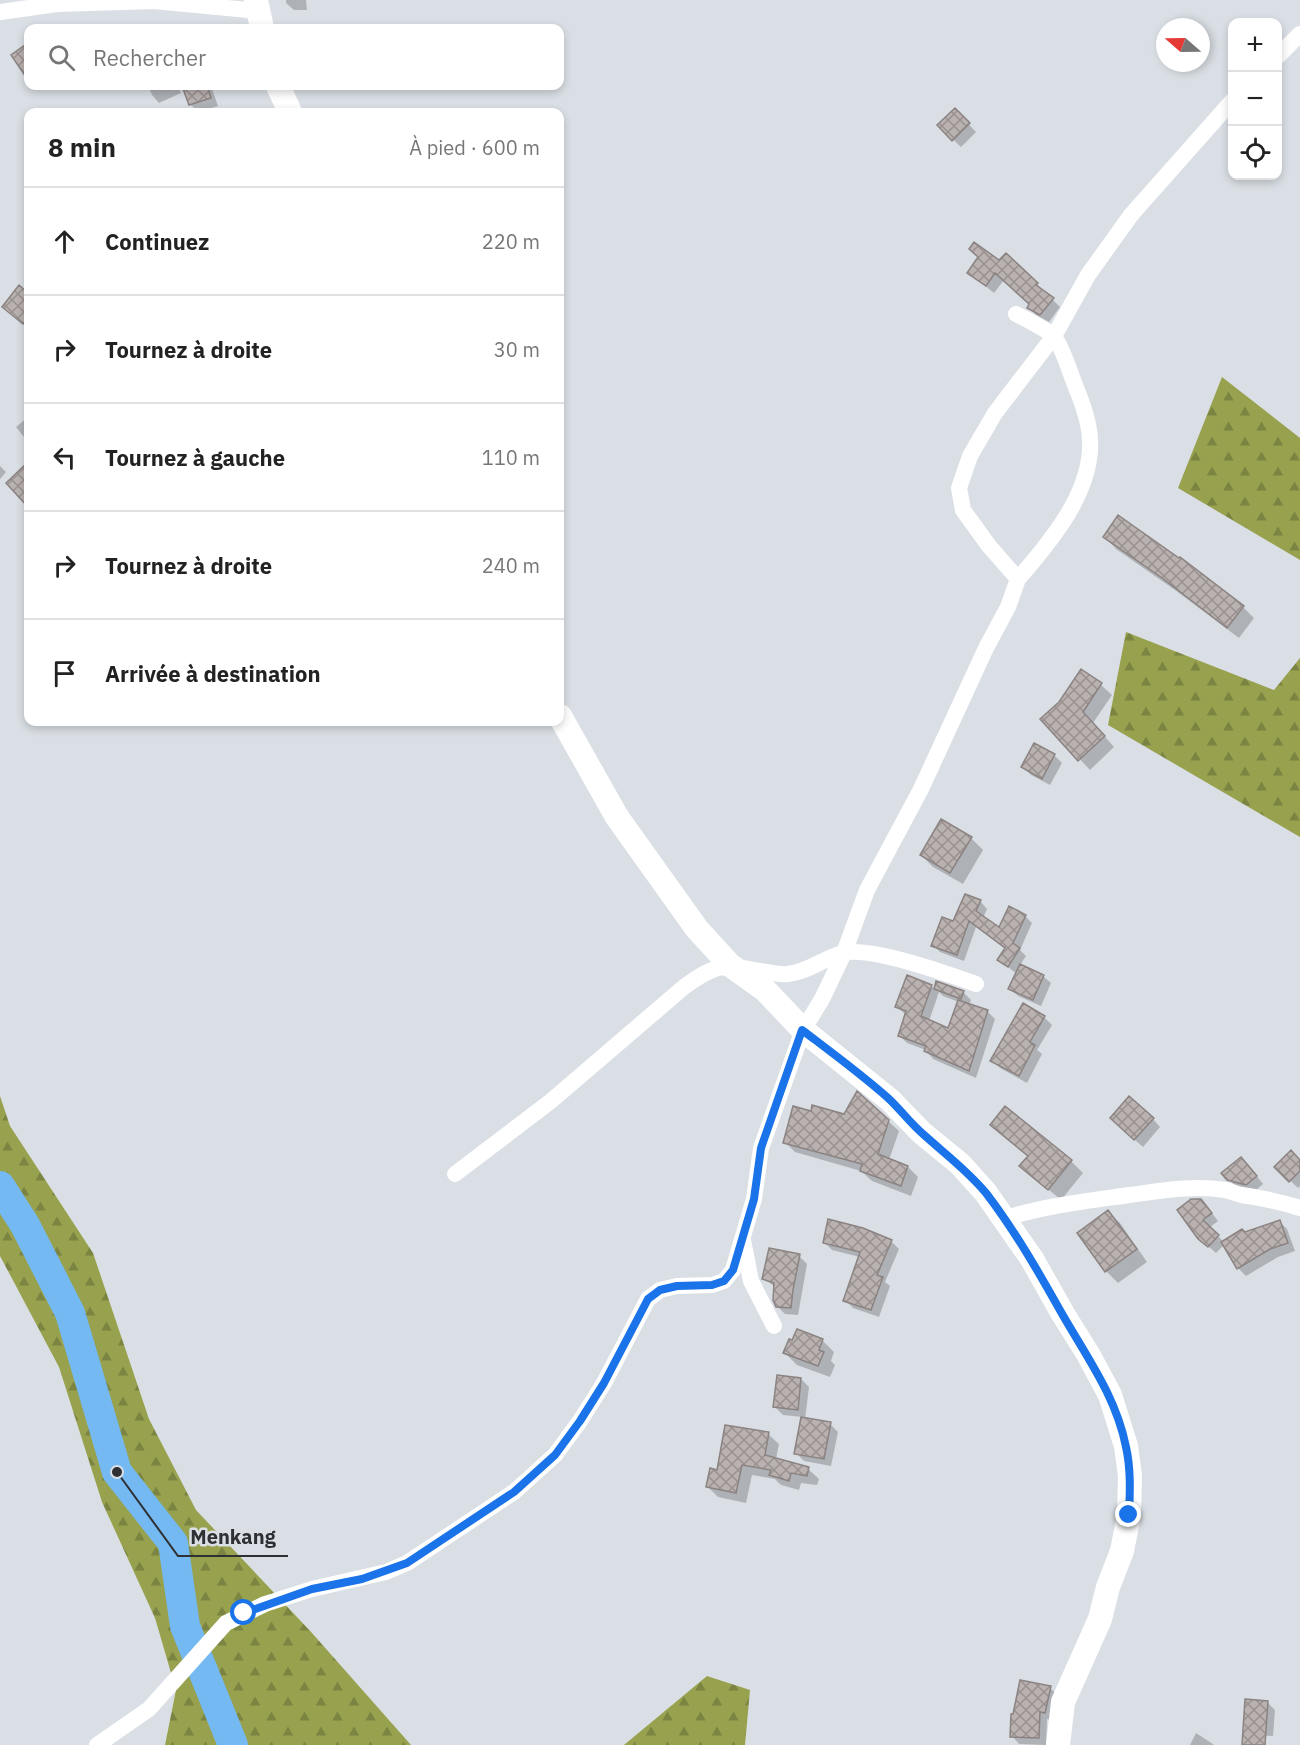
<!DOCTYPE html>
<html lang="fr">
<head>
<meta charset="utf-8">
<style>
	:root { --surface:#fff; --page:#f6f6f6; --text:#222; --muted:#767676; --line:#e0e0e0 }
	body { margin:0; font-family:"IBM Plex Sans",sans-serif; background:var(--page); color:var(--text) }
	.controls { position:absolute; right:18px; top:18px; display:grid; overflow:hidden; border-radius:12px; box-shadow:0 3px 9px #0003 }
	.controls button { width:54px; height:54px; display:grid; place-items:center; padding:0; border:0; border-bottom:2px solid var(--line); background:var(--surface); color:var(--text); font:30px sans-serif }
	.compass { position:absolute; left:1156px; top:18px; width:54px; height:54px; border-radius:50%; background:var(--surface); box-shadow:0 3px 9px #0003; rotate:290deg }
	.stop { position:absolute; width:18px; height:18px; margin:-14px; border:4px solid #1a73e8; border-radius:50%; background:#fff }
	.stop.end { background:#1a73e8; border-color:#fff; box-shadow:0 2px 6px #0008 }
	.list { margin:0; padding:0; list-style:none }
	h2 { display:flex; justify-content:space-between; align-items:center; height:78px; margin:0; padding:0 24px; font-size:26px }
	h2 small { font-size:20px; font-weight:400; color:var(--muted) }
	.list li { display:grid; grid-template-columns:39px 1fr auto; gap:18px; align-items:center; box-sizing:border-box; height:108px; padding:0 24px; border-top:2px solid var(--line) }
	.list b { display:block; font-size:22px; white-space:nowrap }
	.list em { font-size:20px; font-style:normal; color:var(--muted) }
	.icon { flex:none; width:33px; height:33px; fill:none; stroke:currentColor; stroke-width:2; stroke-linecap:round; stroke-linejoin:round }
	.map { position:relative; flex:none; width:1300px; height:1745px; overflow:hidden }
	.search { position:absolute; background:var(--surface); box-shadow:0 3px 9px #0003; left:24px; top:24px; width:540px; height:66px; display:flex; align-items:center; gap:15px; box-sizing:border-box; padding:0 21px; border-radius:12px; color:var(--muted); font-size:22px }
	.panel { position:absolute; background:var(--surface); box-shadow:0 3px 9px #0003; left:24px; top:108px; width:540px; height:618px; border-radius:12px }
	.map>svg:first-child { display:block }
	.forest { fill:url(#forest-firs) }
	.shadow { fill:#0003; fill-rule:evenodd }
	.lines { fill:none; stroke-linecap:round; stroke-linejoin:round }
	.river { stroke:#74b9f2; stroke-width:30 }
	.building { fill:url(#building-cross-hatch); stroke:#8b8382; stroke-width:1.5 }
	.street { stroke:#fff; stroke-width:16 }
	.secondary { stroke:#fff; stroke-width:24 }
	.route { stroke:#1a73e8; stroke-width:8 }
	.leader { fill:none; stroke:#2f3033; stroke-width:2 }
	.callout-dot { fill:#2f3033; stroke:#dadfe5; stroke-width:2 }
	.callout-label { font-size:20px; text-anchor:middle; font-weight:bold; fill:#2f3033; stroke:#dadfe5; stroke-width:5; stroke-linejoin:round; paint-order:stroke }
</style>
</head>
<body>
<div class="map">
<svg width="1300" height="1745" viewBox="0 0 1300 1745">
	<defs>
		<pattern id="forest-firs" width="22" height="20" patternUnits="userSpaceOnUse" patternTransform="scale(1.5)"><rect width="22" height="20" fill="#98a14e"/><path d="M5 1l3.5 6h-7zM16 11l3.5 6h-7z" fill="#7c8441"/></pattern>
		<pattern id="building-cross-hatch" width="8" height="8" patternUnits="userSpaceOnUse" patternTransform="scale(1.5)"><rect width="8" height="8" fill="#bab2b0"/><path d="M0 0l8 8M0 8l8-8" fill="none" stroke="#989190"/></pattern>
	</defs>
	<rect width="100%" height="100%" fill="#dadfe5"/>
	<path class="forest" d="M 1222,377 L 1300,438 L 1300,560 L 1178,488 Z
		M 1126,632 L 1274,690 L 1300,658 L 1300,837 L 1108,725 Z
		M 0,1096 L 10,1126 L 93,1253 L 149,1419 L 196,1510 L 312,1633 L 411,1745 L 165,1745 L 176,1690 L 155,1618 L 102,1502 L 59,1367 L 0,1256 Z
		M 707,1676 L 750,1690 L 745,1745 L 624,1745 Z"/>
	<path class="shadow" d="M 286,0 L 306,0 L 307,10 L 294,10 L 286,3 Z
		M 148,86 L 178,86 L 181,93 L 159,103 L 152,95 Z
		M 184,86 L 211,86 L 218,106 L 198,112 L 190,104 Z
		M 955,110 L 976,132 L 961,147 L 939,126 Z
		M 1000,262 L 1037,284 L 1060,307 L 1049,322 L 1036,315 L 1029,308 L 1031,304 L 1004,280 L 994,293 L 969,273 Z
		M 19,288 L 28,295 L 28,328 L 12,314 Z
		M 28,417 L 28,442 L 16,427 Z
		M 28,464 L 28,505 L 8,483 Z
		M 0,466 L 6,472 L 0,479 Z
		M 1105,537 L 1243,607 L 1254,618 L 1239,638 L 1175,590 L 1116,549 Z
		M 1081,671 L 1101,685 L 1112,695 L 1093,723 L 1114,747 L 1090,770 L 1042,719 L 1060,703 Z
		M 1054,755 L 1062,763 L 1050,785 L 1031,775 L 1023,767 Z
		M 971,838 L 983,850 L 963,884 L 933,867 L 921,855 Z
		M 980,901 L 987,909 L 983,918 L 999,929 L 1025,916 L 1032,923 L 1020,950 L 1026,956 L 1020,965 L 1043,976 L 1051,983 L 1041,1006 L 1018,996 L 1010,989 L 1017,974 L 999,960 L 1006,949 L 976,927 L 964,961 L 940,952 L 933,945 L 954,923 Z
		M 937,983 L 963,992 L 971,1000 L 969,1005 L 987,1011 L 995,1019 L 976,1078 L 933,1059 L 926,1050 L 907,1043 L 899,1035 L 906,1015 L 897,1007 L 931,986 L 935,989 ZM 939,992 L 943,996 L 959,1002 L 949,1030 L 929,1021 Z
		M 1044,1017 L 1052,1025 L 1037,1050 L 1042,1054 L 1027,1083 L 1000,1068 L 992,1060 Z
		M 812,1113 L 888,1121 L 899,1131 L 889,1160 L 908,1167 L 918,1177 L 911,1196 L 872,1181 L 861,1171 L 795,1152 L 785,1142 Z
		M 1153,1119 L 1160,1127 L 1143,1147 L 1119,1126 Z
		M 992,1125 L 1071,1161 L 1083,1173 L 1061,1200 L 1021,1166 L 1029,1157 Z
		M 1300,1162 L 1300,1186 L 1298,1188 L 1276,1167 Z
		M 1249,1166 L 1263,1184 L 1254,1192 L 1237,1187 L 1228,1179 Z
		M 1208,1208 L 1218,1221 L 1209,1228 L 1224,1242 L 1279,1221 L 1287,1229 L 1295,1251 L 1278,1257 L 1246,1276 L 1238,1268 L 1224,1245 L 1216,1253 L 1208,1246 L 1179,1210 Z
		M 1108,1212 L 1120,1223 L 1147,1262 L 1118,1283 L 1106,1271 L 1079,1233 Z
		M 862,1229 L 891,1241 L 899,1249 L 885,1282 L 890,1286 L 879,1317 L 853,1308 L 845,1300 L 860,1257 L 832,1250 L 824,1242 Z
		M 799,1256 L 807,1264 L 798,1315 L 785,1314 L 777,1306 L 775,1287 L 763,1278 Z
		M 822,1340 L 834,1352 L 831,1361 L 835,1365 L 830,1377 L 797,1365 L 785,1353 Z
		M 801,1379 L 809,1387 L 805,1419 L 830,1424 L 838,1432 L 831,1466 L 804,1461 L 796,1453 L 803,1417 L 783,1415 L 775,1407 Z
		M 768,1434 L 779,1444 L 776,1459 L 808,1469 L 819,1479 L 817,1485 L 801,1483 L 799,1490 L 781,1485 L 775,1479 L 752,1475 L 746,1503 L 718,1497 L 708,1487 L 718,1472 Z
		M 1050,1688 L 1058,1695 L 1053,1720 L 1047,1719 L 1046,1745 L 1019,1744 L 1012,1736 Z
		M 1267,1702 L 1275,1710 L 1273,1736 L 1252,1735 Z
		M 1196,1733 L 1213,1744 L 1214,1745 L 1190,1745 Z"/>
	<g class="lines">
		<path class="river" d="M 0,1186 L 25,1225 L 70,1313 L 117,1472 L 173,1543 L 185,1626 L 233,1745"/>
	</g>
	<path class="building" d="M 28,43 L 28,80 L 11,55 Z
		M 182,86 L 207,86 L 211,98 L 189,105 Z
		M 955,108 L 970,123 L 952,141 L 937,125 Z
		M 974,242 L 999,260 L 1006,253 L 1038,283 L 1036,285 L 1054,298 L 1040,315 L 1027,308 L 1029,304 L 995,273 L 986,286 L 967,273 L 978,257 L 969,249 Z
		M 19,285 L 28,293 L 28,317 L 23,324 L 2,307 Z
		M 28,462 L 28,507 L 6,483 Z
		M 1118,515 L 1179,558 L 1180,557 L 1244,606 L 1227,628 L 1162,578 L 1103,537 Z
		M 1081,669 L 1102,683 L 1083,712 L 1105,736 L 1078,761 L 1040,719 L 1059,702 Z
		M 1034,743 L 1055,754 L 1042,779 L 1021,767 Z
		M 941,819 L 972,837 L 950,873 L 920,855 Z
		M 965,894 L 981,900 L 976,911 L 999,927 L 1009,906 L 1026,915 L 1013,943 L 1020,948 L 1008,967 L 997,960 L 1005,948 L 969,921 L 957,955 L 931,946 L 942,917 L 953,921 Z
		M 1020,964 L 1044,975 L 1033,1000 L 1008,989 Z
		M 907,975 L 932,985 L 921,1016 L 948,1028 L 958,1000 L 988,1010 L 969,1071 L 924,1051 L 926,1046 L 898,1036 L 906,1011 L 895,1007 Z
		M 936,981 L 964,991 L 961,999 L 934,989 Z
		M 1023,1003 L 1045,1016 L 1030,1042 L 1035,1045 L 1019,1076 L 990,1061 Z
		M 857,1091 L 889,1120 L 878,1154 L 908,1166 L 901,1186 L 860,1171 L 862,1164 L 783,1143 L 793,1106 L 811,1111 L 812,1105 L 844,1114 Z
		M 1129,1096 L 1154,1118 L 1134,1140 L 1110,1118 Z
		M 1005,1106 L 1072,1160 L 1048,1190 L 1019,1166 L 1028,1156 L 990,1125 Z
		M 1291,1150 L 1300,1160 L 1300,1171 L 1289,1182 L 1274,1167 Z
		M 1241,1157 L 1257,1176 L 1246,1185 L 1227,1180 L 1221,1173 Z
		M 1191,1199 L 1201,1199 L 1212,1213 L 1203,1220 L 1219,1235 L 1208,1247 L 1198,1239 L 1177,1210 Z
		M 1108,1210 L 1137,1249 L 1105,1272 L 1077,1233 Z
		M 828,1219 L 863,1228 L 892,1240 L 877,1275 L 883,1277 L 871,1310 L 843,1301 L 860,1252 L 823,1243 Z
		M 1280,1220 L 1288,1243 L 1270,1249 L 1237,1269 L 1221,1242 L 1242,1229 L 1245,1232 Z
		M 769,1248 L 800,1254 L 793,1290 L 791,1308 L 776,1307 L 773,1300 L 774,1283 L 762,1279 Z
		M 797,1329 L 823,1339 L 819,1350 L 824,1352 L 818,1366 L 783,1353 L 789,1339 L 792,1340 Z
		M 777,1375 L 801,1378 L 798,1410 L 773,1407 Z
		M 801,1417 L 831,1422 L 824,1459 L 794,1454 Z
		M 725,1425 L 769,1432 L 765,1455 L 809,1467 L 807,1476 L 791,1473 L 789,1481 L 769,1475 L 771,1470 L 742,1465 L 736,1493 L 706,1487 L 710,1468 L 717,1470 Z
		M 1020,1680 L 1051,1686 L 1045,1713 L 1040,1712 L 1039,1738 L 1010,1737 L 1011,1714 L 1013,1714 Z
		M 1245,1699 L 1268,1701 L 1265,1745 L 1242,1745 Z"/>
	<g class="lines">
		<path class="street" d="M 0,12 L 57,4 L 154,1 L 258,11
			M 1278,56 L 1300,34
			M 1016,314 C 1025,319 1049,330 1055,338 C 1064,351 1069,370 1075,385 C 1080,397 1085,410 1088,424 C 1101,482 1054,538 1018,579
			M 455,1174 L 551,1101 L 684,987 C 716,964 722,964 760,971 C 769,972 779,975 788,974 C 808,972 824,958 843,953 C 870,946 948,974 976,984
			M 1003,1219 C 1044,1206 1087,1201 1129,1195 C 1161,1191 1193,1185 1225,1190 C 1231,1191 1236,1194 1242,1195 C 1262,1198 1281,1202 1300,1208
			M 743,1240 L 751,1281 L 774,1326
			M 97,1745 L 149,1709 L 226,1623 L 265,1604 L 312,1589 L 386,1572 L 407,1563 L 514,1492 L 555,1455 L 580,1421 L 604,1383 L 648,1299 L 660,1290 L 677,1286 L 712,1285 L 724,1281 L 733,1270 L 754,1199 L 761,1148 L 803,1030 L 822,999 L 844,953 L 867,890 L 921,789 L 986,648 L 1008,607 L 1018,579 L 989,546 L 963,510 L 959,488 L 970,456 L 995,413 L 1054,336 L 1088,275 L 1131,215 L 1232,101"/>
		<path class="secondary" d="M 256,0 L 262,28
			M 278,86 L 290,112
			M 560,716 L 617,817 L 697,929 L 730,965 L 765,990 L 803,1030 L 890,1100 L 922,1133 L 960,1164 L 986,1193 L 1032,1259 L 1063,1314 L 1088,1354 L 1110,1395 L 1126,1446 L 1130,1476 L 1129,1515 L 1122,1551 L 1108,1587 L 1100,1619 L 1063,1702 L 1058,1745"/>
	</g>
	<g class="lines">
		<path class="route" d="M 244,1613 L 312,1589 L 362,1579 L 407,1563 L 514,1492 L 555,1455 L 580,1421 L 604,1383 L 648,1299 L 660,1290 L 677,1286 L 712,1285 L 724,1281 L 733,1270 L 754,1199 L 761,1148 L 802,1030 C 831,1052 861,1074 888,1098 C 900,1109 910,1123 923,1134 C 945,1154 967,1170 986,1193 C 1015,1231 1038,1271 1061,1312 C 1086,1356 1116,1396 1126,1447 C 1131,1469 1130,1492 1129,1515"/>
	</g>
	<path class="leader" d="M117 1472L178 1556H288"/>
	<circle class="callout-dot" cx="117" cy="1472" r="6"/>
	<g class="callout-label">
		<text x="233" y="1544">Menkang</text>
	</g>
</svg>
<div class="controls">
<button>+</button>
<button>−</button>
<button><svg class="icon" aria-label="locate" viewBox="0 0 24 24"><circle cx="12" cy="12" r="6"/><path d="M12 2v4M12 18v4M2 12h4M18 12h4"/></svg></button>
</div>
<svg class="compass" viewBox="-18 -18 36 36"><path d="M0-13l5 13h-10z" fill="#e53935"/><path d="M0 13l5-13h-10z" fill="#767676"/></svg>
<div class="stop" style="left:244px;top:1613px"></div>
<div class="stop end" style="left:1129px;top:1515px"></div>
<div class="search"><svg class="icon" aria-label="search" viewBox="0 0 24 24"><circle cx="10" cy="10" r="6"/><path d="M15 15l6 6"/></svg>Rechercher</div>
<section class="panel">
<h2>8 min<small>À pied · 600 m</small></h2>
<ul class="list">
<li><svg class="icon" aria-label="ahead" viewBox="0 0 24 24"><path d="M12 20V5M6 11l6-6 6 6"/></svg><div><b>Continuez</b></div><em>220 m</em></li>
<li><svg class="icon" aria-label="right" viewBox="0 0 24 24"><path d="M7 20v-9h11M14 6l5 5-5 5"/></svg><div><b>Tournez à droite</b></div><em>30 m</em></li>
<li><svg class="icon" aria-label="left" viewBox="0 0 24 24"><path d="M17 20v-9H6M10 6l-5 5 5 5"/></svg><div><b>Tournez à gauche</b></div><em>110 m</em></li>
<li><svg class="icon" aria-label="right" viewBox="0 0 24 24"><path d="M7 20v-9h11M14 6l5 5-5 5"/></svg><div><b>Tournez à droite</b></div><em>240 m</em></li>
<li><svg class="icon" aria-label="arrive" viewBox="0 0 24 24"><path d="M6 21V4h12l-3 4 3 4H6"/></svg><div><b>Arrivée à destination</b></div></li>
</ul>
</section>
</div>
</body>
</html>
